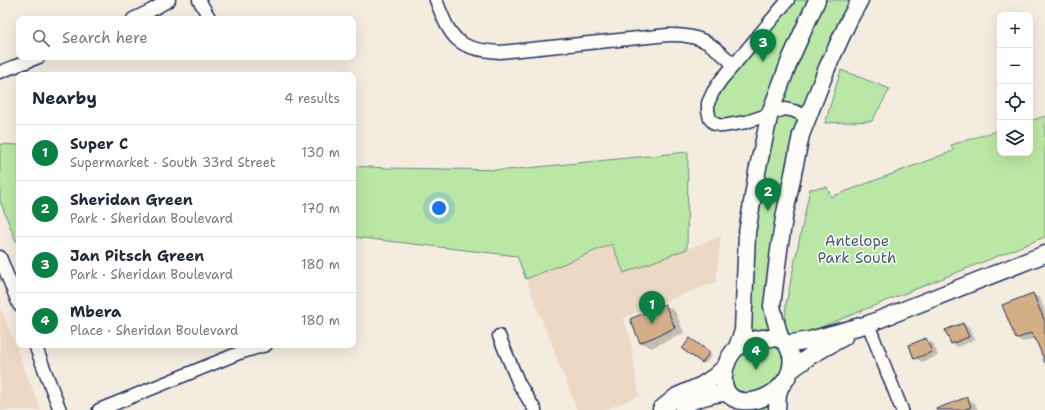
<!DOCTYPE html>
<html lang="en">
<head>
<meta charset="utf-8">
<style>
	:root { --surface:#fff; --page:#f2f2f3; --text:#1f2937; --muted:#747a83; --line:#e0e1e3; --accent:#0b8043 }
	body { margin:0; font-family:"Shantell Sans",sans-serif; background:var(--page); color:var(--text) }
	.controls { position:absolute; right:12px; top:12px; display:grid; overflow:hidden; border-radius:8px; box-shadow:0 4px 16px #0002 }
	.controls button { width:36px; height:36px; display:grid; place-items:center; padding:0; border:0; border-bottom:1px solid var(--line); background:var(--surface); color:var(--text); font:20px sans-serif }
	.you { position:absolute; left:439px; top:208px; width:14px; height:14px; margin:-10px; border:3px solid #fff; border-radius:50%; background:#1a73e8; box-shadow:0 0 0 6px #1a73e833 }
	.badge { display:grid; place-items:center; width:26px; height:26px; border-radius:50%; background:var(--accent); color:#fff; font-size:13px; font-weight:700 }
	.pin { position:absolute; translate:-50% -33px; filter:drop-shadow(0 1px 2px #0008) }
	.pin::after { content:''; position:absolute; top:21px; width:14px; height:12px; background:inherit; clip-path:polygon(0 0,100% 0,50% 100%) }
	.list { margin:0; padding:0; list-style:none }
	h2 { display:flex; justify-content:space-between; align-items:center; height:52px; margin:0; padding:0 16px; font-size:17px }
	h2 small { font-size:13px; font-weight:400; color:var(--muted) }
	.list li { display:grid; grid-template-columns:26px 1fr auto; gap:12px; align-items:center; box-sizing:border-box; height:56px; padding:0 16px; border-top:1px solid var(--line) }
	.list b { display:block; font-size:15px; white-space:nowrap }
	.list p { margin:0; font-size:13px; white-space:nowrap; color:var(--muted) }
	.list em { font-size:13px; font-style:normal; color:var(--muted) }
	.icon { flex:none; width:22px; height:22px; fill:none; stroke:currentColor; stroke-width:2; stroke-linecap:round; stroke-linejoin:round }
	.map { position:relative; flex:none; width:1045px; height:410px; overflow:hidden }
	.search { position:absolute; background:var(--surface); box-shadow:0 4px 16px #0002; left:16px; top:16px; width:340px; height:44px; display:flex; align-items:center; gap:10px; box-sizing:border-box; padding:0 14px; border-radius:8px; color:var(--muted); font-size:15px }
	.panel { position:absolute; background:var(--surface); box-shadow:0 4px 16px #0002; left:16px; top:72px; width:340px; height:276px; border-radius:8px }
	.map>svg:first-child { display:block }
	.built { fill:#ebd9c5 }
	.green { fill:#bae7a5; stroke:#6a8b82 }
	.shadow { fill:#0003 }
	.building { fill:#d4ae86; stroke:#1b2f5e }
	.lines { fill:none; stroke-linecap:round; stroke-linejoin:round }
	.minor-casing { stroke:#1b2f5e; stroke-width:15 }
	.major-casing { stroke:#1b2f5e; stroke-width:19 }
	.minor { stroke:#fdfcf7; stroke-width:12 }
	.major { stroke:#fdfcf7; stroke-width:16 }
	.labels { text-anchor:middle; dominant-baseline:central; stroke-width:3; stroke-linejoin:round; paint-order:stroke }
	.park-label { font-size:15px; fill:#435d70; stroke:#fdfcf7 }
</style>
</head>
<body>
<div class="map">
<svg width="1045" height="410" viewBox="0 0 1045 410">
	<rect width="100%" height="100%" fill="#f5ece0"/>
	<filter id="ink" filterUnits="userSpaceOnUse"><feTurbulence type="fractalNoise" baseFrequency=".025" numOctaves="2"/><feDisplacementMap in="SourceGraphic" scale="8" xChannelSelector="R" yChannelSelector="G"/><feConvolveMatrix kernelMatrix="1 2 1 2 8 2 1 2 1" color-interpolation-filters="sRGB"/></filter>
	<g filter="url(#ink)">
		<path class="built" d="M 721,236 L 716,282 L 623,318 L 630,336 L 639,396 L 605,410 L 577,410 L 526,279 L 612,244 L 624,273 Z
			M 0,307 L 41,410 L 0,410 Z"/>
		<path class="green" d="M 788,0 L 860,0 L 810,110 L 772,306 L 786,344 L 777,410 L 744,410 L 741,401 L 728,393 L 737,347 L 747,233 L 770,114 L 715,124 L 708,103 Z
			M 841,70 L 890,89 L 872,121 L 825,123 Z
			M 1045,116 L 1045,237 L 804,334 L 793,336 L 787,332 L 785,327 L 786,304 L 810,189 L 827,187 L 831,197 L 953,151 L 951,145 L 1000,130 L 1000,153 L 1030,153 L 1030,121 Z
			M 0,144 L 19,145 L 19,240 L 16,241 L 0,201 Z
			M 688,152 L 687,249 L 624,273 L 612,244 L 526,279 L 517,256 L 353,237 L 353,166 L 387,168 L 507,170 Z"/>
		<path class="shadow" d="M 1033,294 L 1040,298 L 1045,311 L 1045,366 L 1042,359 L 1044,358 L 1037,339 L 1034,338 L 1023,342 L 1017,339 Z
			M 665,305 L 675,311 L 684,333 L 651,348 L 641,342 Z
			M 963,324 L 970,328 L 975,340 L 958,347 L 952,344 Z
			M 926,339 L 933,343 L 938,356 L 922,362 L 915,358 Z
			M 693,341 L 712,355 L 705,364 L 683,349 Z
			M 967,398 L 975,403 L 978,410 L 941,410 Z"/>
		<path class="building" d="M 1033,293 L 1045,322 L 1045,362 L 1035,338 L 1033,338 L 1031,333 L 1016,339 L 1002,305 Z
			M 665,304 L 675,328 L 640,343 L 630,319 Z
			M 963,323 L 969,337 L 951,344 L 945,330 Z
			M 690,338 L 710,352 L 702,363 L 682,349 Z
			M 926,338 L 932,352 L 914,359 L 909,345 Z
			M 967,397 L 971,407 L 963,410 L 936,410 L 936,409 Z"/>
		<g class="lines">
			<g class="minor-casing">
				<path id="minor" d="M 199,0 L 210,19
					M 436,0 C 451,39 456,49 500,52 L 668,35 C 701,34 711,43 734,65
					M 788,0 L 734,65 L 721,80 L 713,92 L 708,103 L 708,111 L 710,119 L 715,124 L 723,126 L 746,122 L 785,109 L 794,111 L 801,114 L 806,121
					M 133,19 L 150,11 L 169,0
					M 0,72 L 39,57
					M 0,257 L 19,305
					M 868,324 L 902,410
					M 499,336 L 519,384 L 535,410
					M 35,345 L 60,410
					M 99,410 L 239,353 L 266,345"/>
			</g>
			<g class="major-casing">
				<path id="major" d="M 763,338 C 769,338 776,337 782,340 C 787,343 789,349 791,355 C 796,382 766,404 742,401 C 715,398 722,359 738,347 C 745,341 754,339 763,338 Z
					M 781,340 L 775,319 L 772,306 L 779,250 L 784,218 L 801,135 L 827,68 L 849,20 L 860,0
					M 786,344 L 810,340 L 868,324 L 1045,254
					M 737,347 L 743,331 L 747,233 L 757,172 L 770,113 L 790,60 L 817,0
					M 790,371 L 810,356 L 844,337
					M 682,405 C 697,399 712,393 728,393
					M 661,409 L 677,396 L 702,385 L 714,377 L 724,368
					M 777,410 L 778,394 L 780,388"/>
			</g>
			<use href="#minor" class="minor"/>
			<use href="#major" class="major"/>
		</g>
	</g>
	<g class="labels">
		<g class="park-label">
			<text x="857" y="241">Antelope<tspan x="857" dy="17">Park South</tspan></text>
		</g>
	</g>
</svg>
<div class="controls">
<button>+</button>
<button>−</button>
<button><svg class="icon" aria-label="locate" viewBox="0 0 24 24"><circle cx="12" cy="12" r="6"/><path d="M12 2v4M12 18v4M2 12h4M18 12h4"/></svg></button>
<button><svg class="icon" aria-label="layers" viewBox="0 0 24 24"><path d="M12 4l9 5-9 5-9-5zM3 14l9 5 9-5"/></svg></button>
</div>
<div class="you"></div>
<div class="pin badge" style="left:652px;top:324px">1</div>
<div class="pin badge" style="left:768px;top:211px">2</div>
<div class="pin badge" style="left:763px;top:62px">3</div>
<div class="pin badge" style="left:756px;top:370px">4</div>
<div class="search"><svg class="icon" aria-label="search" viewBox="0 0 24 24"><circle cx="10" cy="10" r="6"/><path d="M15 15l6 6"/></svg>Search here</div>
<section class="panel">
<h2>Nearby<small>4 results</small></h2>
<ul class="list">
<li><span class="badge">1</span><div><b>Super C</b><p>Supermarket · South 33rd Street</p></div><em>130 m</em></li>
<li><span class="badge">2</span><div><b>Sheridan Green</b><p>Park · Sheridan Boulevard</p></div><em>170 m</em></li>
<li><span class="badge">3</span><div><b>Jan Pitsch Green</b><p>Park · Sheridan Boulevard</p></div><em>180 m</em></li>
<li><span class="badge">4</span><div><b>Mbera</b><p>Place · Sheridan Boulevard</p></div><em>180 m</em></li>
</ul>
</section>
</div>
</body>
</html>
